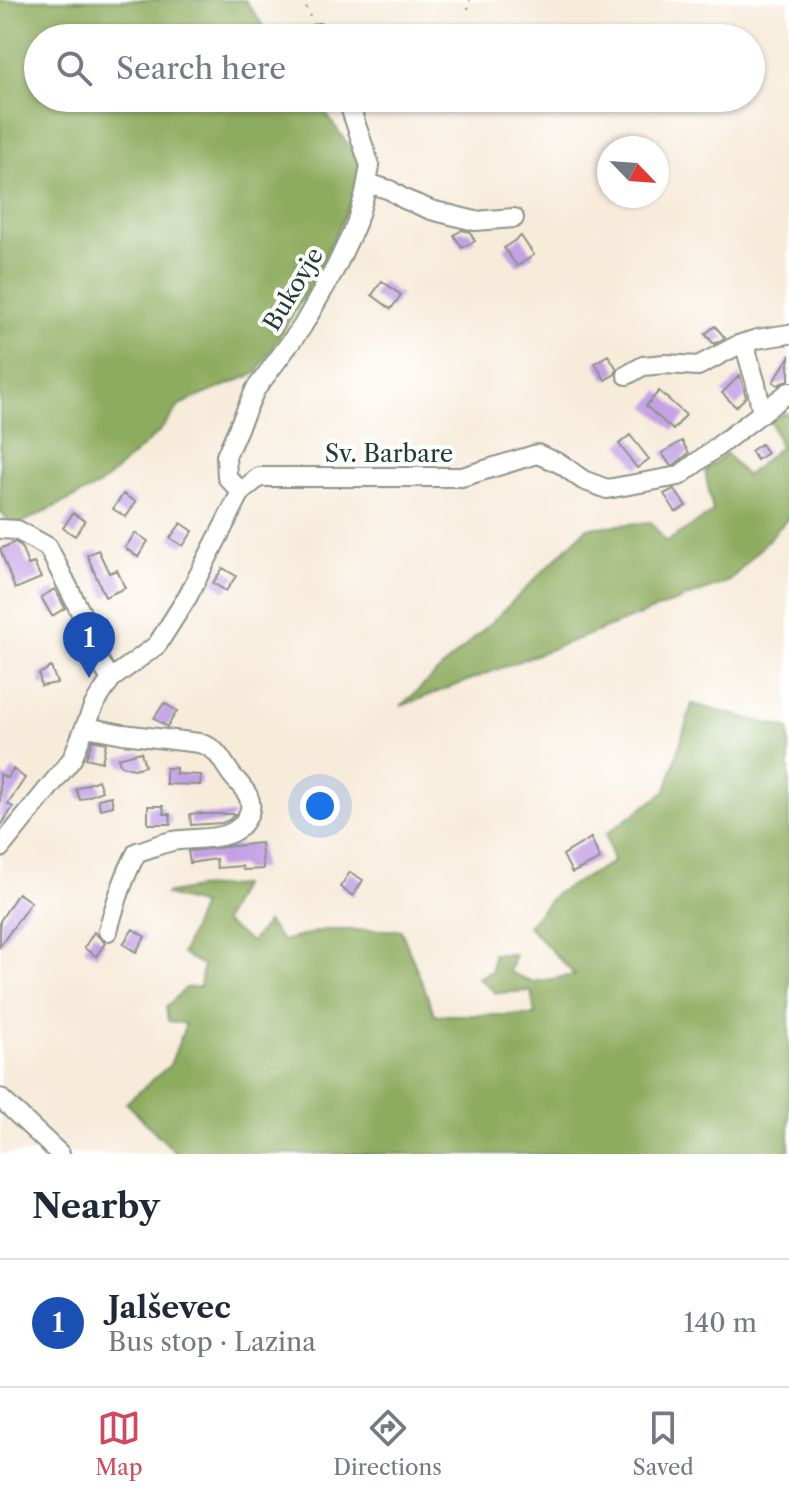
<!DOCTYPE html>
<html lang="en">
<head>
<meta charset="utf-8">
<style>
	:root { --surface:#fff; --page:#f6f6f7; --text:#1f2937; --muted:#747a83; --line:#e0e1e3; --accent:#d1495b }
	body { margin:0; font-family:"Libre Caslon Text",serif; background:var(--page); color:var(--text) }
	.compass { position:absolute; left:597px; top:136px; width:72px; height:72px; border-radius:50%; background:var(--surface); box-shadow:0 2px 6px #0004; rotate:115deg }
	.you { position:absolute; left:320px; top:806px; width:28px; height:28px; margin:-20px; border:6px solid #fff; border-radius:50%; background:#1a73e8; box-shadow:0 0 0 12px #1a73e833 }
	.badge { display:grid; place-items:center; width:52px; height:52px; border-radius:50%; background:var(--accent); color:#fff; font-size:26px; font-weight:700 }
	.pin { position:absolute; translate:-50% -66px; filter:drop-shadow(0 2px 4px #0008) }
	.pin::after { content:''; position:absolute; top:42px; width:28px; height:24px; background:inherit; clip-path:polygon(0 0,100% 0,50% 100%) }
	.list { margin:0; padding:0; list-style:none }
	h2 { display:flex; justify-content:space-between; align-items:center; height:104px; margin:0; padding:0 32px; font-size:34px }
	h2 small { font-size:26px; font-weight:400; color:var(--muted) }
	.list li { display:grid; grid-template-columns:52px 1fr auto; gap:24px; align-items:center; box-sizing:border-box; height:128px; padding:0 32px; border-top:2px solid var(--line) }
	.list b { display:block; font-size:30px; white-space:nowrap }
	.list p { margin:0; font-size:26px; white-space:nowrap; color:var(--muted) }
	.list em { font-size:26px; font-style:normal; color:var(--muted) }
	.icon { flex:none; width:44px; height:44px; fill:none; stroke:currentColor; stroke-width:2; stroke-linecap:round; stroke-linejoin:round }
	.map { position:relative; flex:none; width:789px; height:1154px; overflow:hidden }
	.search { position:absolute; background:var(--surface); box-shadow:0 2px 6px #0004; left:24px; right:24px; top:24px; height:88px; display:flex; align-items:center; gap:20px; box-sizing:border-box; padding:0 28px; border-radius:44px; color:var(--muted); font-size:30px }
	.sheet { height:232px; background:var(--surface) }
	nav { display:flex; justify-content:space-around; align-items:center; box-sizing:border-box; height:112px; border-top:2px solid var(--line); background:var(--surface); font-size:22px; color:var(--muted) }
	nav a { display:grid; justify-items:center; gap:4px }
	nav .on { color:var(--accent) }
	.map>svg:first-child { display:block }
	.forest { fill:#8eac5f; stroke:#56744a; stroke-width:2 }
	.building { fill:#c5a0e5 }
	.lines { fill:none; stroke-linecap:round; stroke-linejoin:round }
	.minor-casing { stroke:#8b9487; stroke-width:22 }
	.path { stroke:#8b9487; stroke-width:2; stroke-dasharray:2 6; stroke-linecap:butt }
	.minor { stroke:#fff; stroke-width:18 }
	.labels { text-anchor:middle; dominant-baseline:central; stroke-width:8; stroke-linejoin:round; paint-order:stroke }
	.street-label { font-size:24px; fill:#1f3d34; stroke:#fff }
</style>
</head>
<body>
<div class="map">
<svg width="789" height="1154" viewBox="0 0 789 1154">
	<rect width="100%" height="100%" fill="#fff"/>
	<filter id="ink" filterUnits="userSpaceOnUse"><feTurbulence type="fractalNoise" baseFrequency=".0125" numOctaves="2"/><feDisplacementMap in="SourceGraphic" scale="16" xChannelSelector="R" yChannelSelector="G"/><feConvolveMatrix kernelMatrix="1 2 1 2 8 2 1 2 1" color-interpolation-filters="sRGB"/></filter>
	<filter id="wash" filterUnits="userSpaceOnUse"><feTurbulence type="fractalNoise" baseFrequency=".006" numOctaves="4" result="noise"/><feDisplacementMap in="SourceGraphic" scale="32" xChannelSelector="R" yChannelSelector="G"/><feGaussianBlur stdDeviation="1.8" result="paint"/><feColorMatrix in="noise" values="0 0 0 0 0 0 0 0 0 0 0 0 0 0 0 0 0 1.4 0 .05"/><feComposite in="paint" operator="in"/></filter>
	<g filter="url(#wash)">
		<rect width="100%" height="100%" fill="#f7ebda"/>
		<path class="forest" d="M 0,0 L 245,0 L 272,38 L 38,38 L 38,98 L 315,98 L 366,170 L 314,280 L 257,373 L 181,404 L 159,432 L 100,485 L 13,527 L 0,511 Z
			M 787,413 L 789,415 L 789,517 L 730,581 L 401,706 L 498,616 L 587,528 L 651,522 L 666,542 L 713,512 L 705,471 L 726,453 L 746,476 L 780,447 L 770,419 Z
			M 692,704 L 789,729 L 789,1154 L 177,1154 L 126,1103 L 170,1065 L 186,1024 L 168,1021 L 166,1007 L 186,988 L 200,987 L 203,965 L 182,954 L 202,905 L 164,894 L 196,888 L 241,885 L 223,922 L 251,942 L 267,922 L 282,941 L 324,930 L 401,930 L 435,1015 L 535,1015 L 531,991 L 496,993 L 478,978 L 492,971 L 493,954 L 515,954 L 509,972 L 533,982 L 575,975 L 528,926 L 555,894 L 613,862 L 606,834 L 666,791 Z"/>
		<g id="blocks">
			<path class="building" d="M 462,230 L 470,232 L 475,241 L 462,248 L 454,235 Z
				M 521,236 L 534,255 L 517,266 L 504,248 Z
				M 382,281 L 401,295 L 391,309 L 372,295 Z
				M 715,326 L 725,338 L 714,344 L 705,334 Z
				M 608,355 L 617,369 L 615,374 L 605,380 L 595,363 Z
				M 789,357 L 789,380 L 778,385 L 773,382 Z
				M 740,375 L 746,397 L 736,407 L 722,393 Z
				M 659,391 L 686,415 L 673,430 L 646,406 Z
				M 630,435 L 649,459 L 637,468 L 619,444 Z
				M 682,441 L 689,453 L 674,465 L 670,465 L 662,453 Z
				M 761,444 L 767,453 L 757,460 L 751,451 Z
				M 674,489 L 686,506 L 676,512 L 664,494 Z
				M 123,494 L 136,502 L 126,517 L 113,509 Z
				M 73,513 L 85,521 L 75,536 L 63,528 Z
				M 181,523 L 193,531 L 183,546 L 170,538 Z
				M 135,533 L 148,541 L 138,557 L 125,548 Z
				M 15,542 L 21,546 L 28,565 L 34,563 L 41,578 L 15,589 L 0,549 Z
				M 98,550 L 109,573 L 117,570 L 125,588 L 105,597 L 87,555 Z
				M 223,568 L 236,576 L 226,591 L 213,583 Z
				M 55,589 L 65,608 L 52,616 L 41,597 Z
				M 104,619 L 111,635 L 103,639 L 98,623 Z
				M 51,667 L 57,683 L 41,686 L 39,674 Z
				M 164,703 L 177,711 L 167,727 L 154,718 Z
				M 93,740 L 106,743 L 102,762 L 86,758 Z
				M 141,752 L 145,766 L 134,769 L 121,766 L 118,758 Z
				M 166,768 L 176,768 L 176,774 L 201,775 L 200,785 L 166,784 Z
				M 13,769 L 25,778 L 8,804 L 13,807 L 0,827 L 0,774 L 7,778 Z
				M 98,780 L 102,791 L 80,800 L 76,789 Z
				M 111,796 L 113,806 L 100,809 L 98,799 Z
				M 148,806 L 163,806 L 164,814 L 170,814 L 171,824 L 148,824 Z
				M 201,813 L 201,814 L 235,814 L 229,820 L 222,823 L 191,825 L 190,814 Z
				M 591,838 L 600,859 L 572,873 L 563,855 Z
				M 261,843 L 263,869 L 243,870 L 242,866 L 217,868 L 216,859 L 190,863 L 188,851 Z
				M 350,872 L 363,880 L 353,896 L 340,887 Z
				M 18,893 L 31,902 L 0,946 L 0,921 Z
				M 133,929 L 145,937 L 136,952 L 123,944 Z
				M 94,932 L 105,943 L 96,956 L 84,948 Z"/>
		</g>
	</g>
	<g filter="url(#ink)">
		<use href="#blocks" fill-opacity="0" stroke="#8b9487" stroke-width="2"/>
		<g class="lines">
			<g class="minor-casing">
				<path id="minor" d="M 318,33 L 321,38
					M 367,183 L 390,190 L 404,199 L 431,210 L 475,221 L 514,218
					M 744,343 L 756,384 L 762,413
					M 627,375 L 643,366 L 665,364 L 698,366 L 738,345 L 757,339 L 789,334
					M 241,492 L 227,477 L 226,456 L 255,390 L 302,327 L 336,267 L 356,224 L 365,193 L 370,166 L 347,98
					M 0,529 L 17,530 L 48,547 L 83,617 L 97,658 L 111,679
					M 86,727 L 123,734 L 199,743 C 222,749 222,766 237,781 C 245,790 254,800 249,813 C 237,845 199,836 173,841 C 161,843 149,849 137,852 C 124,876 115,904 108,931
					M 0,848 L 72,759 L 94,705 L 111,679 L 157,645 L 188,596 L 241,492 L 259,477 L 462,477 L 537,454 L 561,464 L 583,480 L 607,489 L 679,476 L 789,392
					M 0,1098 L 60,1154"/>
			</g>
			<path class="path" d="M 303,0 L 312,21
				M 468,9 L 470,0"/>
			<use href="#minor" class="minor"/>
		</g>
	</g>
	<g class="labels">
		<g class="street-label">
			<text transform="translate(293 289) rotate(-59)">Bukovje</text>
			<text x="389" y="453">Sv. Barbare</text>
		</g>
	</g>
</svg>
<svg class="compass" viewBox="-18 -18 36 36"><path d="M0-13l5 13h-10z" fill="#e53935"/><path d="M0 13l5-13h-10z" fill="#747a83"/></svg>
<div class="you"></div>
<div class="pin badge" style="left:89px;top:678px;background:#1a4fb4">1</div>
<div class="search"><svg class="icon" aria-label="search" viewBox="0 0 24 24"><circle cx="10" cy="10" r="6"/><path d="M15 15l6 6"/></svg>Search here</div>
</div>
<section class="sheet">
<h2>Nearby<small></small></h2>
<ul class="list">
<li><span class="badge" style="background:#1a4fb4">1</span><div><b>Jalševec</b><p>Bus stop · Lazina</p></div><em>140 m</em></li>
</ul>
</section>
<nav>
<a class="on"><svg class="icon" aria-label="map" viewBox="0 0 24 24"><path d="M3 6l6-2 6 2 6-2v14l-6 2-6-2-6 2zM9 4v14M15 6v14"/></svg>Map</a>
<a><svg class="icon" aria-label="directions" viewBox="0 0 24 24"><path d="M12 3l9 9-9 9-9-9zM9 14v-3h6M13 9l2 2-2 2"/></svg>Directions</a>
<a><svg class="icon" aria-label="saved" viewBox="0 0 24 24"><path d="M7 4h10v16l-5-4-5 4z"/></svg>Saved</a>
</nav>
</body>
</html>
